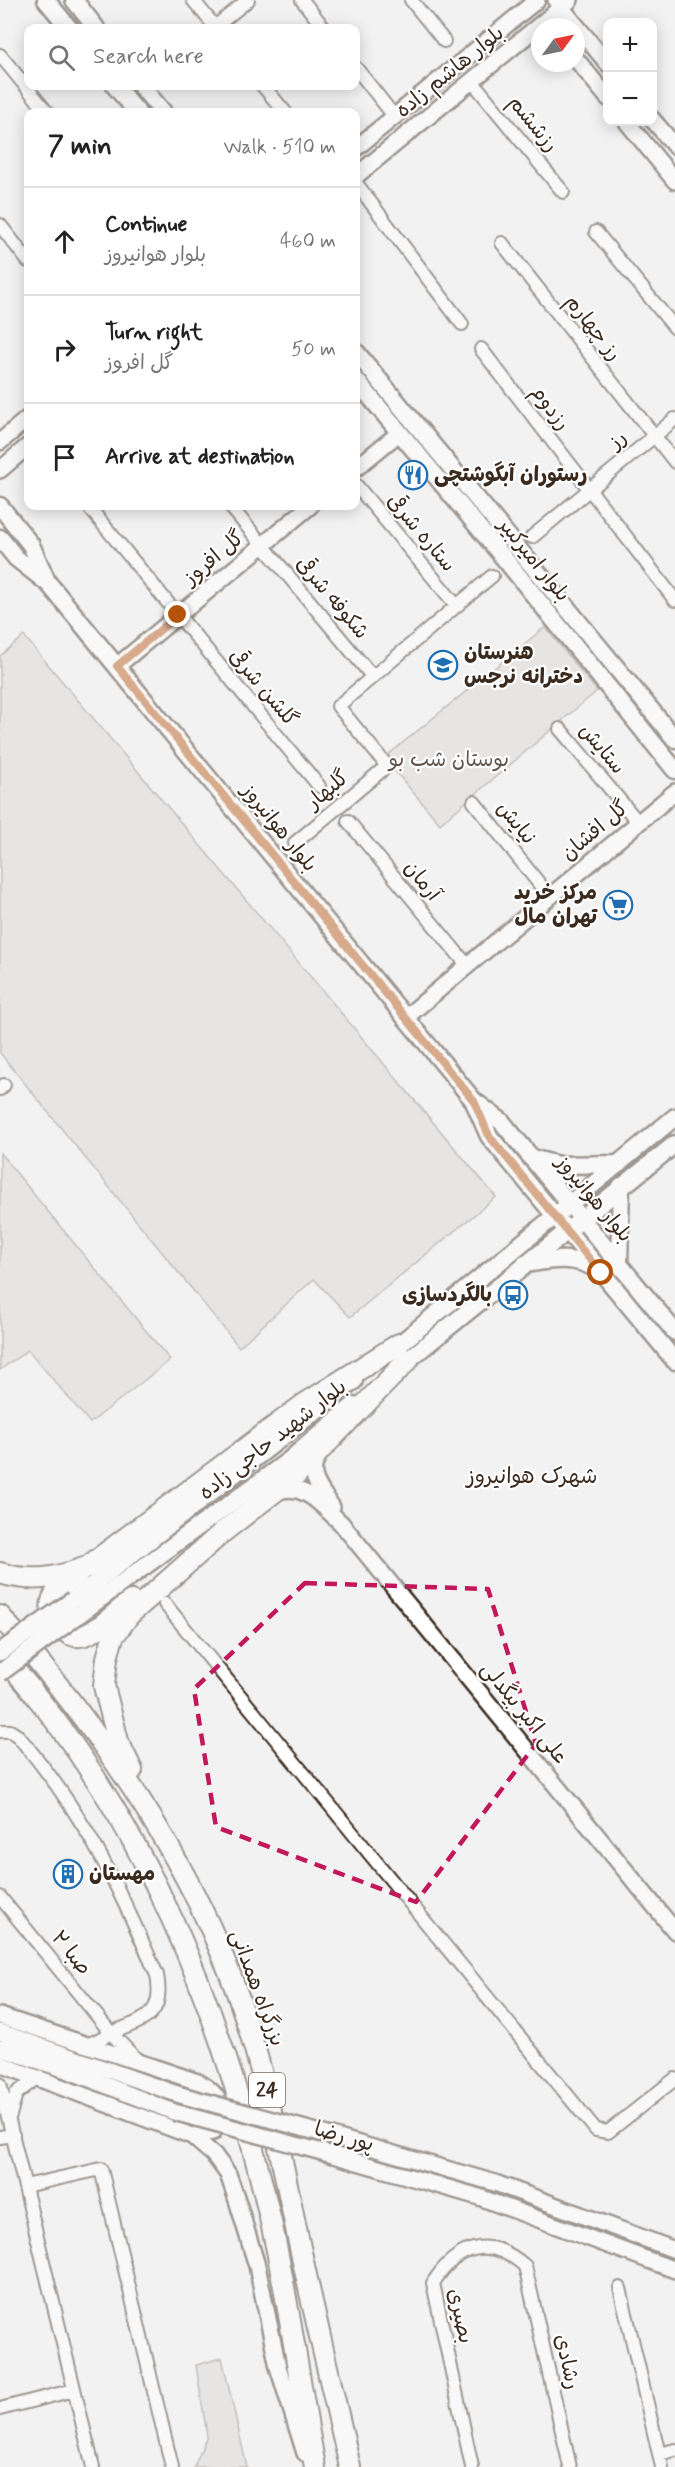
<!DOCTYPE html>
<html lang="en">
<head>
<meta charset="utf-8">
<style>
	:root { --surface:#fff; --page:#f2f2f2; --text:#222; --muted:#767676; --line:#e0e0e0 }
	body { margin:0; font-family:Mynerve,"Playpen Sans Arabic",sans-serif; background:var(--page); color:var(--text) }
	.controls { position:absolute; right:18px; top:18px; display:grid; overflow:hidden; border-radius:12px; box-shadow:0 3px 15px #0003 }
	.controls button { width:54px; height:54px; display:grid; place-items:center; padding:0; border:0; border-bottom:2px solid var(--line); background:var(--surface); color:var(--text); font:30px sans-serif }
	.compass { position:absolute; left:531px; top:18px; width:54px; height:54px; border-radius:50%; background:var(--surface); box-shadow:0 3px 15px #0003; rotate:57deg }
	.stop { position:absolute; width:18px; height:18px; margin:-14px; border:4px solid #b45309; border-radius:50%; background:#fff }
	.stop.end { background:#b45309; border-color:#fff; box-shadow:0 2px 6px #0008 }
	.list { margin:0; padding:0; list-style:none }
	h2 { display:flex; justify-content:space-between; align-items:center; height:78px; margin:0; padding:0 24px; font-size:26px }
	h2 small { font-size:20px; font-weight:400; color:var(--muted) }
	.list li { display:grid; grid-template-columns:39px 1fr auto; gap:18px; align-items:center; box-sizing:border-box; height:108px; padding:0 24px; border-top:2px solid var(--line) }
	.list b { display:block; font-size:22px; white-space:nowrap }
	.list p { margin:0; font-size:20px; white-space:nowrap; color:var(--muted) }
	.list em { font-size:20px; font-style:normal; color:var(--muted) }
	.icon { flex:none; width:33px; height:33px; fill:none; stroke:currentColor; stroke-width:2; stroke-linecap:round; stroke-linejoin:round }
	.map { position:relative; flex:none; width:675px; height:2467px; overflow:hidden }
	.search { position:absolute; background:var(--surface); box-shadow:0 3px 15px #0003; left:24px; top:24px; width:336px; height:66px; display:flex; align-items:center; gap:15px; box-sizing:border-box; padding:0 21px; border-radius:12px; color:var(--muted); font-size:22px }
	.panel { position:absolute; background:var(--surface); box-shadow:0 3px 15px #0003; left:24px; top:108px; width:336px; height:402px; border-radius:12px }
	.map>svg:first-child { display:block }
	.green { fill:#d8d5d2; stroke:#8a8078; stroke-width:1.5 }
	.lines { fill:none; stroke-linecap:round; stroke-linejoin:round }
	.minor-casing { stroke:#3b2a1e; stroke-width:16 }
	.tertiary-casing { stroke:#3b2a1e; stroke-width:20 }
	.secondary-casing { stroke:#3b2a1e; stroke-width:21 }
	.trunk-casing { stroke:#3b2a1e; stroke-width:24 }
	.minor { stroke:#fff; stroke-width:12 }
	.tertiary { stroke:#fff; stroke-width:15 }
	.secondary { stroke:#fff; stroke-width:16 }
	.trunk { stroke:#fff; stroke-width:20 }
	.tertiary-bridge-casing { stroke:#3b2a1e; stroke-width:20; stroke-linecap:butt }
	.secondary-bridge-casing { stroke:#3b2a1e; stroke-width:21; stroke-linecap:butt }
	.tertiary-bridge { stroke:#fff; stroke-width:15 }
	.secondary-bridge { stroke:#fff; stroke-width:16 }
	.route { stroke:#b45309; stroke-width:8 }
	.marked { fill:none; stroke:#c2185b; stroke-width:4.5; stroke-dasharray:12 8; stroke-linejoin:round }
	.labels { text-anchor:middle; dominant-baseline:central; stroke-width:4.5; stroke-linejoin:round; paint-order:stroke }
	.shield { fill:#fff; stroke:#766a62; stroke-width:1.5 }
	.shield-label { font-size:20px; font-weight:bold; fill:#3b2a1e }
	.street-label { font-size:21px; fill:#3b2a1e; stroke:#fff }
	.poi-label { font-size:21px; font-weight:bold; fill:#3b2a1e; stroke:#fff; text-anchor:start }
	.park-label { font-size:21px; fill:#62554b; stroke:#fff }
	.neighbourhood-label { font-size:22px; fill:#3b2a1e; stroke:#fff }
</style>
</head>
<body>
<div class="map">
<svg width="675" height="2467" viewBox="0 0 675 2467">
	<rect width="100%" height="100%" fill="#f3f2f2"/>
	<filter id="ink" filterUnits="userSpaceOnUse"><feTurbulence type="fractalNoise" baseFrequency=".0167" numOctaves="2"/><feDisplacementMap in="SourceGraphic" scale="12" xChannelSelector="R" yChannelSelector="G"/><feConvolveMatrix kernelMatrix="1 2 1 2 8 2 1 2 1" color-interpolation-filters="sRGB"/></filter>
	<g filter="url(#ink)">
		<path class="green" d="M 545,627 L 597,691 L 440,824 L 384,758 Z
			M 24,636 L 496,1197 L 350,1317 L 314,1279 L 239,1347 L 0,1053 L 0,656 Z
			M 0,1153 L 170,1360 L 90,1423 L 28,1350 L 0,1370 Z
			M 222,2358 L 247,2467 L 194,2467 L 207,2436 L 196,2365 Z"/>
		<g class="lines">
			<g class="minor-casing">
				<path id="minor" d="M 193,0 L 216,28
					M 302,0 L 324,28
					M 411,0 L 444,41
					M 215,27 L 248,0
					M 0,55 L 47,112
					M 356,68 L 394,116
					M 472,81 L 563,192
					M 263,86 L 285,112
					M 356,183 L 462,324
					M 0,225 L 28,261
					M 596,232 L 675,328
					M 502,243 L 675,462
					M 481,349 L 675,600
					M 356,485 L 456,605
					M 88,506 L 319,786
					M 230,506 L 372,676
					M 532,537 L 675,419
					M 560,729 L 638,822
					M 474,802 L 549,896
					M 348,821 L 467,965
					M 295,843 L 387,766 L 338,706 L 492,576
					M 0,1089 L 4,1085
					M 165,1604 L 596,2130 L 608,2132 L 675,2079
					M 0,1731 L 10,1731 L 18,1736 C 83,1811 118,1885 157,1975 C 165,2017 143,2020 111,2033 C 102,2037 96,2043 85,2045
					M 0,1897 L 111,2033 L 136,2059
					M 0,2084 L 93,2467
					M 10,2115 L 16,2094 L 36,2078
					M 0,2137 L 13,2135
					M 25,2186 L 101,2169 L 172,2467
					M 620,2288 L 662,2467
					M 0,2409 L 74,2390
					M 659,2454 L 675,2450
					M 472,2467 L 433,2283 C 457,2245 490,2235 525,2266 L 570,2467"/>
			</g>
			<g class="tertiary-casing">
				<path id="tertiary" d="M 556,1 L 608,64
					M 576,59 L 608,98
					M 652,119 L 675,146
					M 627,122 L 675,181
					M 356,148 L 537,0
					M 356,176 L 570,0
					M 0,442 L 28,418
					M 356,468 L 399,433
					M 0,470 L 28,446
					M 117,666 L 310,506
					M 405,1018 L 675,792
					M 319,1455 C 305,1474 321,1490 332,1507
					M 276,1492 C 304,1481 321,1505 341,1523 L 675,1931
					M 0,2016 L 198,2082 C 222,2095 225,2108 213,2132 L 192,2136
					M 0,2032 L 177,2094
					M 0,2048 L 67,2070 L 174,2112
					M 0,2064 L 192,2136 L 214,2155 L 228,2174 L 238,2203 L 257,2266 L 278,2367 L 305,2453
					M 335,2137 L 495,2183 L 675,2250
					M 333,2155 L 479,2197 L 675,2270"/>
			</g>
			<g class="secondary-casing">
				<path id="secondary" d="M 46,0 L 69,28
					M 74,0 L 96,28
					M 115,86 L 137,112
					M 141,86 L 163,112
					M 356,352 L 675,739
					M 356,380 L 508,563 L 675,770
					M 0,506 L 31,545 L 47,581
					M 0,538 L 16,558 L 49,584 L 474,1101 L 502,1122 L 675,1332
					M 474,1102 L 489,1136 L 675,1361
					M 531,1158 L 558,1165 L 619,1164
					M 525,1264 C 550,1260 574,1255 596,1269
					M 619,1264 L 621,1186
					M 390,1352 L 675,1117
					M 398,1368 L 675,1144
					M 73,1600 L 354,1381
					M 78,1615 L 288,1461 L 353,1406"/>
			</g>
			<g class="trunk-casing">
				<path id="trunk" d="M 0,1573 C 32,1583 57,1578 87,1567 L 303,1405 L 399,1344
					M 78,1574 C 70,1580 59,1587 54,1596 C 44,1614 65,1642 85,1635 C 98,1631 119,1610 131,1601
					M 0,1616 C 89,1717 169,1828 221,1952 C 260,2043 278,2141 298,2238 C 314,2314 333,2391 350,2467
					M 0,1653 C 146,1816 223,2011 271,2222 C 289,2303 300,2386 315,2467
					M 132,1770 L 118,1741 L 104,1686 L 107,1658 L 113,1637 L 129,1615 L 224,1531 L 295,1476 L 408,1360"/>
			</g>
			<use href="#minor" class="minor"/>
			<use href="#tertiary" class="tertiary"/>
			<use href="#secondary" class="secondary"/>
			<use href="#trunk" class="trunk"/>
			<g class="tertiary-bridge-casing">
				<path id="tertiary-bridge" d="M 177,2094 L 335,2137
					M 174,2112 L 333,2155"/>
			</g>
			<g class="secondary-bridge-casing">
				<path id="secondary-bridge" d="M 0,1652 L 73,1600
					M 0,1673 L 78,1615"/>
			</g>
			<use href="#tertiary-bridge" class="tertiary-bridge"/>
			<use href="#secondary-bridge" class="secondary-bridge"/>
		</g>
	</g>
	<g class="lines" filter="url(#ink)">
		<path class="route" d="M 178,615 L 117,666 L 474,1101 L 489,1136 L 601,1273"/>
	</g>
	<path d="M0 0H675V2467H0ZM 305,1583 L 488,1589 L 536,1744 L 416,1902 L 216,1827 L 194,1689 Z" fill="#f3f2f2" fill-opacity=".55" fill-rule="evenodd"/>
	<path class="marked" d="M 305,1583 L 488,1589 L 536,1744 L 416,1902 L 216,1827 L 194,1689 Z"/>
	<defs>
		<g id="restaurant-ring" transform="scale(1.5)"><circle r="9.5" fill="#fff" stroke="#1f6fb2" stroke-width="1.5"/><path d="M-5-6h1v4h1v-4h1v4h1v-4h1v5L-1.5 .5V6h-2V.5L-5-1ZM5-6V6H3V1.5H1.5Q1.5-4 5-6Z" fill="#1f6fb2"/></g>
		<g id="school-ring" transform="scale(1.5)"><circle r="9.5" fill="#fff" stroke="#1f6fb2" stroke-width="1.5"/><path d="M0-5L7-2L0 1L-7-2ZM-4 1L0 2.5L4 1V4Q0 6-4 4Z" fill="#1f6fb2"/></g>
		<g id="supermarket-ring" transform="scale(1.5)"><circle r="9.5" fill="#fff" stroke="#1f6fb2" stroke-width="1.5"/><path d="M-6-5.5h2.5l.6 2H6L4.5 2H-2.5L-4.4-4H-6ZM-1.5 3.2a1.3 1.3 0 1 0 .1 0ZM3 3.2a1.3 1.3 0 1 0 .1 0Z" fill="#1f6fb2"/></g>
		<g id="bus-ring" transform="scale(1.5)"><circle r="9.5" fill="#fff" stroke="#1f6fb2" stroke-width="1.5"/><path d="M-5-6H5V4H4V6H2V4H-2V6H-4V4H-5ZM-3.5-4V0h7V-4ZM-3.5 1.2v1.5H-2V1.2ZM2 1.2v1.5H3.5V1.2Z" fill="#1f6fb2"/></g>
		<g id="building-ring" transform="scale(1.5)"><circle r="9.5" fill="#fff" stroke="#1f6fb2" stroke-width="1.5"/><path d="M-4-6H4V6H1V3H-1V6H-4ZM-2.5-4.3h1.7v1.8h-1.7ZM.8-4.3h1.7v1.8H.8ZM-2.5-1h1.7V.8h-1.7ZM.8-1h1.7V.8H.8Z" fill="#1f6fb2"/></g>
	</defs>
	<g fill-rule="evenodd">
		<use href="#restaurant-ring" x="413" y="475"/>
		<use href="#school-ring" x="443" y="665"/>
		<use href="#supermarket-ring" x="618" y="905"/>
		<use href="#bus-ring" x="513" y="1295"/>
		<use href="#building-ring" x="68" y="1874"/>
	</g>
	<g class="labels">
		<rect class="shield" x="249" y="2073" width="36" height="34" rx="4.5"/>
		<g class="shield-label">
			<text x="267" y="2090">24</text>
		</g>
		<g class="street-label">
			<text transform="translate(450 72) rotate(-39)">بلوار هاشم زاده</text>
			<text transform="translate(533 124) rotate(51)">رزششم</text>
			<text transform="translate(593 328) rotate(52)">رز چهارم</text>
			<text transform="translate(550 408) rotate(53)">رزدوم</text>
			<text transform="translate(618 440) rotate(-40)">رز</text>
			<text transform="translate(421 533) rotate(50)">ستاره شرقی</text>
			<text transform="translate(214 558) rotate(-40)">گل افروز</text>
			<text transform="translate(534 560) rotate(51)">بلوار امیرکبیر</text>
			<text transform="translate(332 598) rotate(50)">شکوفه شرقی</text>
			<text transform="translate(263 688) rotate(50)">گلشن شرقی</text>
			<text transform="translate(602 749) rotate(50)">ستایش</text>
			<text transform="translate(328 790) rotate(-40)">گلبهار</text>
			<text transform="translate(516 823) rotate(51)">نیایش</text>
			<text transform="translate(279 828) rotate(51)">بلوار هوانیروز</text>
			<text transform="translate(595 831) rotate(-40)">گل افشان</text>
			<text transform="translate(422 881) rotate(51)">آرمان</text>
			<text transform="translate(594 1199) rotate(50)">بلوار هوانیروز</text>
			<text transform="translate(273 1440) rotate(-38)">بلوار شهید حاجی زاده</text>
			<text transform="translate(524 1713) rotate(51)">علی اکبر بیگدلی</text>
			<text transform="translate(71 1953) rotate(51)">صبا ۲</text>
			<text transform="translate(257 1988) rotate(70)">بزرگراه همدانی</text>
			<text transform="translate(344 2137) rotate(16)">پور رضا</text>
			<text transform="translate(460 2316) rotate(78)">بصیری</text>
			<text transform="translate(567 2362) rotate(78)">رشادی</text>
		</g>
		<g class="poi-label">
			<text x="434" y="475">رستوران آبگوشتچی</text>
			<text x="464" y="653">هنرستان<tspan x="464" dy="24">دخترانه نرجس</tspan></text>
			<text x="597" y="893" text-anchor="end">مرکز خرید<tspan x="597" dy="24">تهران مال</tspan></text>
			<text x="492" y="1295" text-anchor="end">بالگردسازی</text>
			<text x="89" y="1874">مهستان</text>
		</g>
		<g class="park-label">
			<text x="449" y="760">بوستان شب بو</text>
		</g>
		<g class="neighbourhood-label">
			<text x="532" y="1477">شهرک هوانیروز</text>
		</g>
	</g>
</svg>
<div class="controls">
<button>+</button>
<button>−</button>
</div>
<svg class="compass" viewBox="-18 -18 36 36"><path d="M0-13l5 13h-10z" fill="#e53935"/><path d="M0 13l5-13h-10z" fill="#767676"/></svg>
<div class="stop" style="left:601px;top:1273px"></div>
<div class="stop end" style="left:178px;top:615px"></div>
<div class="search"><svg class="icon" aria-label="search" viewBox="0 0 24 24"><circle cx="10" cy="10" r="6"/><path d="M15 15l6 6"/></svg>Search here</div>
<section class="panel">
<h2>7 min<small>Walk · 510 m</small></h2>
<ul class="list">
<li><svg class="icon" aria-label="ahead" viewBox="0 0 24 24"><path d="M12 20V5M6 11l6-6 6 6"/></svg><div><b>Continue</b><p>بلوار هوانیروز</p></div><em>460 m</em></li>
<li><svg class="icon" aria-label="right" viewBox="0 0 24 24"><path d="M7 20v-9h11M14 6l5 5-5 5"/></svg><div><b>Turn right</b><p>گل افروز</p></div><em>50 m</em></li>
<li><svg class="icon" aria-label="arrive" viewBox="0 0 24 24"><path d="M6 21V4h12l-3 4 3 4H6"/></svg><div><b>Arrive at destination</b></div></li>
</ul>
</section>
</div>
</body>
</html>
